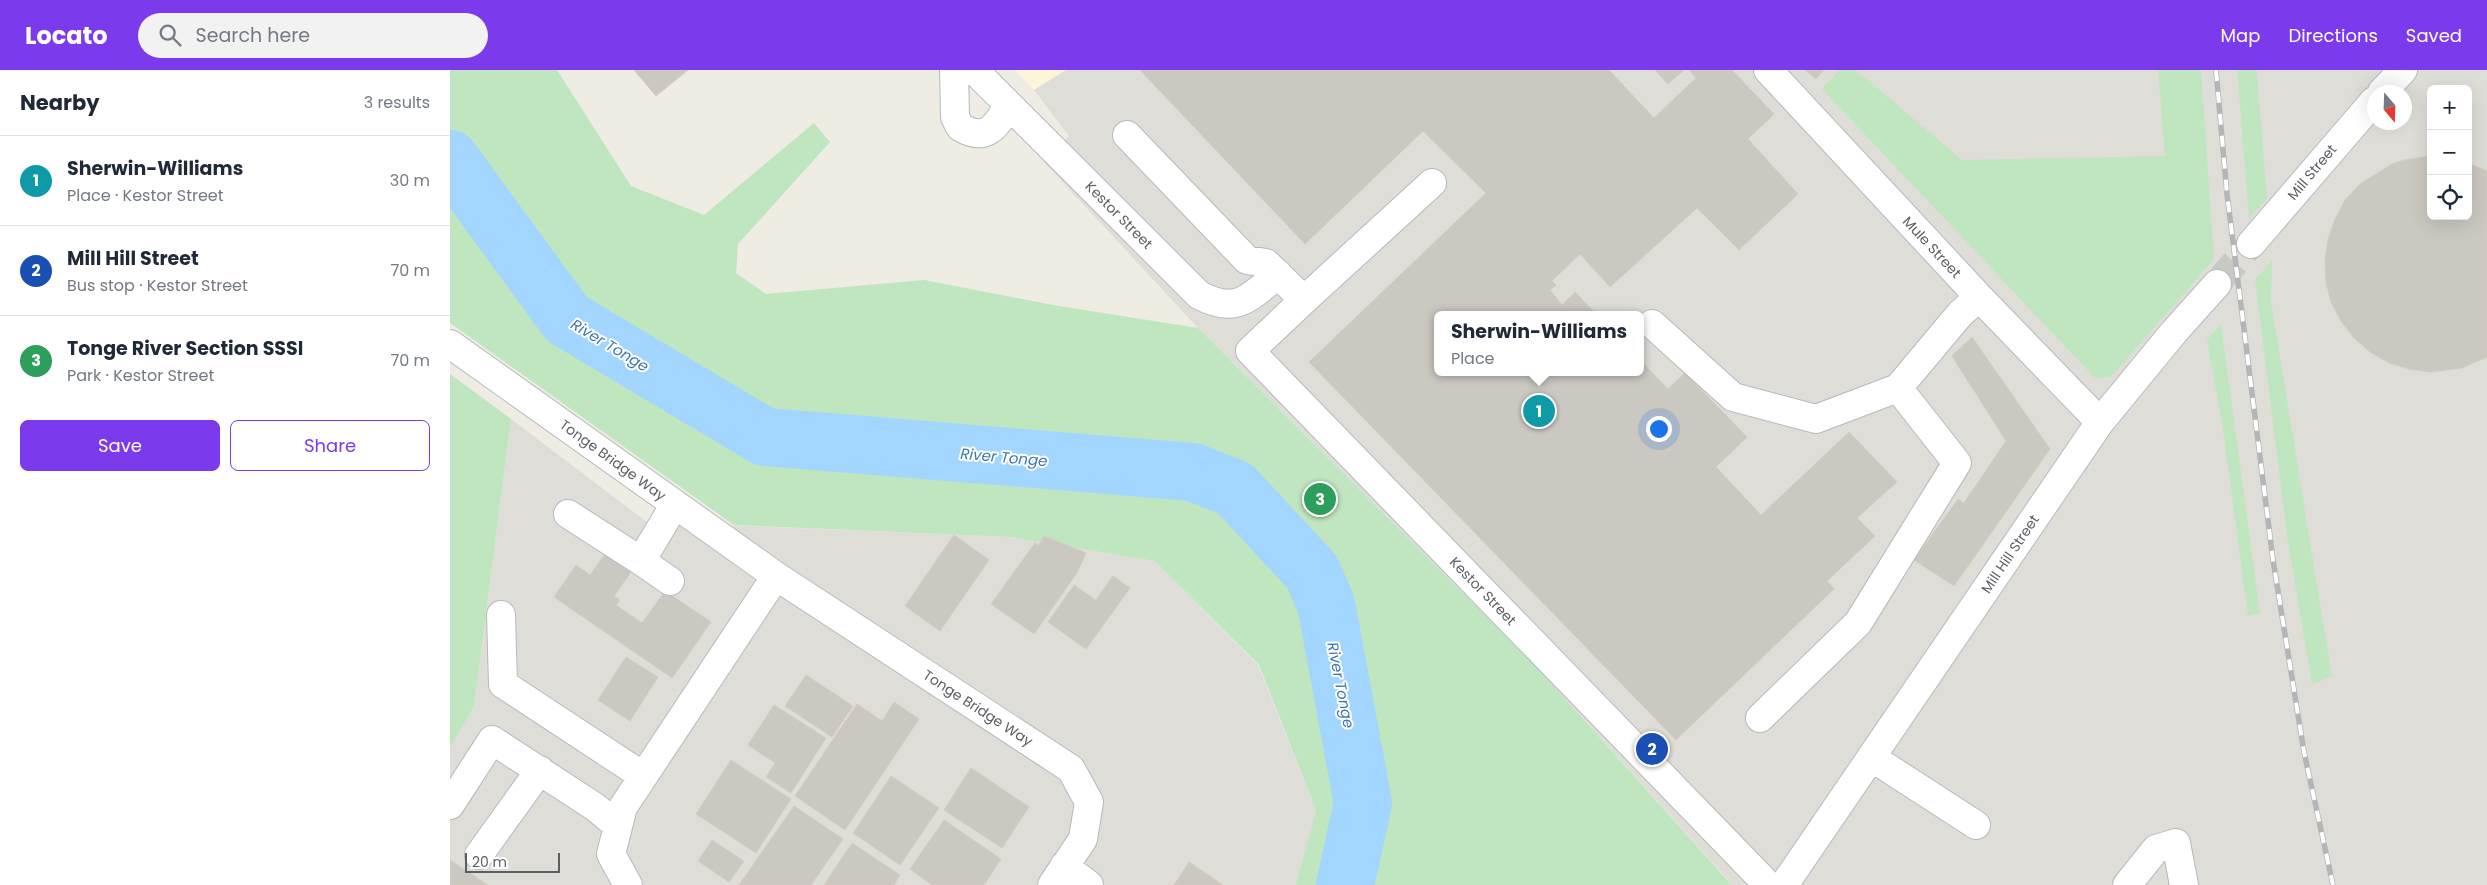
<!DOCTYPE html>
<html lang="en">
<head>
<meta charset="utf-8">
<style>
	:root { --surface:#fff; --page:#f2f2f3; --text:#1f2937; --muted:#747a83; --line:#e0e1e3; --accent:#7c3aed }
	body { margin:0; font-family:Poppins,sans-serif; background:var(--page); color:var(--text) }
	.controls { position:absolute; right:15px; top:15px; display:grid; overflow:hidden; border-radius:8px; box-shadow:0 5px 20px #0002 }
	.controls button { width:45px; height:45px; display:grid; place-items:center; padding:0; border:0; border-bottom:1px solid var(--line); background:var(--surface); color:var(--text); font:25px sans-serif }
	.compass { position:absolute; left:1917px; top:15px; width:45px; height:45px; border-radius:50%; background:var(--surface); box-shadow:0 5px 20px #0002; rotate:161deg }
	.scale { position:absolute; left:15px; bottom:12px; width:95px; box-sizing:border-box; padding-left:5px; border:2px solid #5b5f64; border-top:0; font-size:14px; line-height:18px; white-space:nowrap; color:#5b5f64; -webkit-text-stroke:4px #fff; paint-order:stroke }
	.you { position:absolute; left:1208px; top:358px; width:18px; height:18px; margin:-12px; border:4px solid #fff; border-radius:50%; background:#1a73e8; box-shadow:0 0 0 8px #1a73e833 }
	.badge { display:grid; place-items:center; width:32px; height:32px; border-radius:50%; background:var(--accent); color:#fff; font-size:16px; font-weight:700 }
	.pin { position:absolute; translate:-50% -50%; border:2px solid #fff; box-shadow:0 1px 5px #0006 }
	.popup { position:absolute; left:984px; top:241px; width:210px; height:65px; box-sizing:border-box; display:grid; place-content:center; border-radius:8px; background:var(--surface); filter:drop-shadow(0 1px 4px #0005); font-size:16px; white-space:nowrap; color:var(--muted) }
	.popup b { font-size:19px; color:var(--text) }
	.popup::after { content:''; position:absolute; left:50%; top:100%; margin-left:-10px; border:10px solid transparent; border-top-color:var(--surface) }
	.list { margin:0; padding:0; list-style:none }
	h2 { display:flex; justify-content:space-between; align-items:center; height:65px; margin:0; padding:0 20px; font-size:21px }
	h2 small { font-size:16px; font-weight:400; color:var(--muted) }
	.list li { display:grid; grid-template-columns:32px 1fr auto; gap:15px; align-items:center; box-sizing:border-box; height:90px; padding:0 20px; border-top:1px solid var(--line) }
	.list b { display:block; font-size:19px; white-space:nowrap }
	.list p { margin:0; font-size:16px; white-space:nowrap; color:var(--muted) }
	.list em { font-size:16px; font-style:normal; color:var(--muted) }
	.actions { display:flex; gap:10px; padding:15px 20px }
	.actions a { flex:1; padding:11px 0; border:1px solid var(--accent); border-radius:8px; text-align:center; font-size:18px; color:var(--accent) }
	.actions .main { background:var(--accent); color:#fff }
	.icon { flex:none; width:28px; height:28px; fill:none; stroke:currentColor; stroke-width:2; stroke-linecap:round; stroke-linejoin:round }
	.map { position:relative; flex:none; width:2037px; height:815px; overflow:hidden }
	header { display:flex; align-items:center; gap:30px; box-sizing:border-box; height:70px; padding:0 25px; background:var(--accent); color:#fff }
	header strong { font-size:24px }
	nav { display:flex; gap:28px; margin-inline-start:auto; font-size:18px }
	.search { width:350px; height:45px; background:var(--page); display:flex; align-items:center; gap:12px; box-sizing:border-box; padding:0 18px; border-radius:28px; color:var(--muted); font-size:19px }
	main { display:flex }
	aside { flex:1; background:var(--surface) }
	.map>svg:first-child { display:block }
	.commercial { fill:#fef5d8 }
	.industrial { fill:#dfddd7; fill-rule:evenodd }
	.green { fill:#bfe6bf }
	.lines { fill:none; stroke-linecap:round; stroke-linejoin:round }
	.river { stroke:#a2d6ff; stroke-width:58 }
	.building { fill:#cbc8c2; stroke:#d3cdc1 }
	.minor-tunnel { stroke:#c9c9c3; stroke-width:28; stroke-dasharray:28 14; stroke-linecap:butt }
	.minor-casing { stroke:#b6b9bd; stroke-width:30 }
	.minor { stroke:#fff; stroke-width:28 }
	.rail-casing { stroke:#b4b5b5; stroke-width:5.5 }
	.rail { stroke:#fff; stroke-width:4; stroke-dasharray:11; stroke-linecap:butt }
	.labels { text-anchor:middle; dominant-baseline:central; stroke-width:4; stroke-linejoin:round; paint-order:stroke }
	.street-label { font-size:14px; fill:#5b5f64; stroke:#fff }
	.water-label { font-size:15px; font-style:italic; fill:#3f76b1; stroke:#fff }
</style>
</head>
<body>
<header>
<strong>Locato</strong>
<div class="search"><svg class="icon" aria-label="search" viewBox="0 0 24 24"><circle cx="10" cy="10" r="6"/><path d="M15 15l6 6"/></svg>Search here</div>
<nav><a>Map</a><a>Directions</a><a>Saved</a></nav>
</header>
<main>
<aside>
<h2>Nearby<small>3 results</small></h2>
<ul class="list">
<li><span class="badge" style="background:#0f9aa8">1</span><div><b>Sherwin-Williams</b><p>Place · Kestor Street</p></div><em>30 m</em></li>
<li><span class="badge" style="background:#1a4fb4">2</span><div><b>Mill Hill Street</b><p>Bus stop · Kestor Street</p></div><em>70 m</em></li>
<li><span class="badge" style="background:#2e9e5b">3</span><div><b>Tonge River Section SSSI</b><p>Park · Kestor Street</p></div><em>70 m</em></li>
</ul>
<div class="actions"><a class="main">Save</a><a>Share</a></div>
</aside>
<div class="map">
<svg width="2037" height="815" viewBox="0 0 2037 815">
	<rect width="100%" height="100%" fill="#eeece3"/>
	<path class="commercial" d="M 565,0 L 616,0 L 584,20 Z"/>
	<path class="industrial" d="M 616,0 L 2037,0 L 2037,815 L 1280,815 L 1279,811 L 1081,591 L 748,258 L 594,92 L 619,66 L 584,20 ZM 1981,19 L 2018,19 L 2018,146 L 1981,146 ZM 1924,22 L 1954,22 L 1954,52 L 1924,52 ZM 988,245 L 1190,245 L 1190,302 L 988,302 Z
		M 61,349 L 197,452 L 560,467 L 705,491 L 808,595 L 866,740 L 847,815 L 0,815 L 0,678 L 24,637 Z"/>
	<path class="green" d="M 0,0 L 107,0 L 181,116 L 254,145 L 364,53 L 380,72 L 288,174 L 286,203 L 316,224 L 474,210 L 603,235 L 748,258 L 1081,591 L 1279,812 L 1280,815 L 846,815 L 866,740 L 809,595 L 705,491 L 560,467 L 284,455 L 0,253 Z
		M 1389,0 L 1406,0 L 1512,90 L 1715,86 L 1708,0 L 1751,0 L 1764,189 L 1661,307 L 1645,308 L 1372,19 Z
		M 1787,0 L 1807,0 L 1807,2 L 1817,129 L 1799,148 Z
		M 1822,190 L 1821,232 L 1882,606 L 1862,615 L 1838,473 L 1805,210 Z
		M 1771,254 L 1810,543 L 1798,546 L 1773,360 L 1757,270 Z
		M 0,304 L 61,349 L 24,637 L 0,678 Z"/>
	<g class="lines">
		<path class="river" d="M 0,89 L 117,249 L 315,367 L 743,402 L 785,419 L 862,502 L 876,534 L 913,733 L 895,815"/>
	</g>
	<path class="building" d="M 184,0 L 238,0 L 206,26 Z
		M 690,0 L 1159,0 L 1204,48 L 1246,8 L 1239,0 L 1282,0 L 1324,44 L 1298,69 L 1348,124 L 1289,180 L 1247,138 L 1160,217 L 1130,184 L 1102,211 L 1106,215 L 1100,220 L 1112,235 L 1125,222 L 1147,245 L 988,245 L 988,302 L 1190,302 L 1190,290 L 1218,319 L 1235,303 L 1297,367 L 1266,397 L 1311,445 L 1399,362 L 1447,412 L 1407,448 L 1425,466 L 1377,511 L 1384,519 L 1226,670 L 859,292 L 1036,123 L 973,61 L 855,174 Z
		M 1205,0 L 1234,0 L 1218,14 Z
		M 1355,0 L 1374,0 L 1366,9 Z
		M 1981,86 L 1981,146 L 2018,146 L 2018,93 L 2037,101 L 2037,287 L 2012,298 L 1981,302 L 1959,299 L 1939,293 L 1920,282 L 1904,268 L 1891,251 L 1881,232 L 1876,212 L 1875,190 L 1878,169 L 1885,149 L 1895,130 L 1910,114 L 1942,94 L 1954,90 Z
		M 1522,267 L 1600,379 L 1504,516 L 1464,490 L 1508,429 L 1514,433 L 1556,371 L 1502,286 Z
		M 504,465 L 539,490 L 490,561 L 455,536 Z
		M 594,466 L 636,483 L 627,503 L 584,564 L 541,534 L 585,473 L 589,475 Z
		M 155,484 L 181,502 L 164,526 L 170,530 L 166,535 L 192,553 L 215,521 L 261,552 L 222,608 L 104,527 L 126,495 L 140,505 Z
		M 663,506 L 680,518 L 636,579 L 598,552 L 624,515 L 646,530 Z
		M 176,587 L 208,607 L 180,651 L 148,630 Z
		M 356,605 L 403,636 L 382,667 L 335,636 Z
		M 444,632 L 469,649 L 395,760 L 345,726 L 407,634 L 432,651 Z
		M 324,635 L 376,668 L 341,723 L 316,707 L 325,693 L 298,675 Z
		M 281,690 L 341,729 L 306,783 L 246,744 Z
		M 521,698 L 579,737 L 552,778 L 494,740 Z
		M 441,706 L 489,738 L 450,795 L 403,763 Z
		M 344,736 L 393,769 L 361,815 L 289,815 Z
		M 494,750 L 551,789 L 534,815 L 482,815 L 460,799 Z
		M 262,770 L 294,791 L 279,812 L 248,791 Z
		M 402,773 L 450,805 L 444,815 L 374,815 Z
		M 0,790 L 38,815 L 0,815 Z
		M 739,792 L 773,815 L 724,815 Z"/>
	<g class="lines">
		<path class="minor-tunnel" d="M 1767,214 L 1801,174"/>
		<g class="minor-casing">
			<path id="minor" d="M 504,0 L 505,47 L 510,57 C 537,73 546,56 559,35
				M 524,0 L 749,225 C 787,245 799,228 828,204
				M 1318,0 L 1529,227 L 1650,352
				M 1932,22 L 1953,0
				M 677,65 L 797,190 L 816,193 L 854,230 L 982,113
				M 1801,174 L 1924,31
				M 854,230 L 800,281 L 1318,815
				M 1202,254 L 1283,327 L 1366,349 L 1448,318
				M 0,274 L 326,506 L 621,699 L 639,732 L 633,769 L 602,815
				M 118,444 L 191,491 L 225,434
				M 191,491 L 220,511
				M 51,545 L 53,614 L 193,706
				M 1310,648 L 1408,553 L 1507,393 L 1448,318 L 1510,244 L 1529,227
				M 1421,687 L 1526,755
				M 0,735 L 42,670 L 145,737 L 168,756
				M 29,785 L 90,700
				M 614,796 L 639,815
				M 178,815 L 161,784 L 173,737 L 326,506
				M 1334,815 L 1650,352 L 1724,262 L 1767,214
				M 1677,815 L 1706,779 L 1726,773 L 1734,815"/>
		</g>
		<use href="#minor" class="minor"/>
		<g class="rail-casing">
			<path id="rail" d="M 1766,0 L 1777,124 L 1823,490 L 1854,682 L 1883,815"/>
		</g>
		<use href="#rail" class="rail"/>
	</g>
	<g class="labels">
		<g class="street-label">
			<text transform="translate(1862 102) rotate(-50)">Mill Street</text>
			<text transform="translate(669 145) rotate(45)">Kestor Street</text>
			<text transform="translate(1482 177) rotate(47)">Mule Street</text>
			<text transform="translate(163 390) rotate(36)">Tonge Bridge Way</text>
			<text transform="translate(1560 484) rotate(-56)">Mill Hill Street</text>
			<text transform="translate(1033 521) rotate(46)">Kestor Street</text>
			<text transform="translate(528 638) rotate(33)">Tonge Bridge Way</text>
		</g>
		<g class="water-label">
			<text transform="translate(160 275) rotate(31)">River Tonge</text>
			<text transform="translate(554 387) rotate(5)">River Tonge</text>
			<text transform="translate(891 615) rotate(79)">River Tonge</text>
		</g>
	</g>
</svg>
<div class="controls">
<button>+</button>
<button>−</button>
<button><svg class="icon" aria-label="locate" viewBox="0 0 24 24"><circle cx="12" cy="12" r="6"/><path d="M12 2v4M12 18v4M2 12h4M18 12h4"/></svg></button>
</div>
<svg class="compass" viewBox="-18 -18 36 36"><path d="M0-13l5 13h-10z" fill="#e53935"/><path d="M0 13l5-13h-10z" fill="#747a83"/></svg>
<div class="scale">20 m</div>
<div class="you"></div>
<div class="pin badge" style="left:1089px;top:341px;background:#0f9aa8">1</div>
<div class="popup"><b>Sherwin-Williams</b>Place</div>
<div class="pin badge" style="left:1202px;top:679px;background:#1a4fb4">2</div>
<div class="pin badge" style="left:870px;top:429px;background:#2e9e5b">3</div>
</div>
</main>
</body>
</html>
